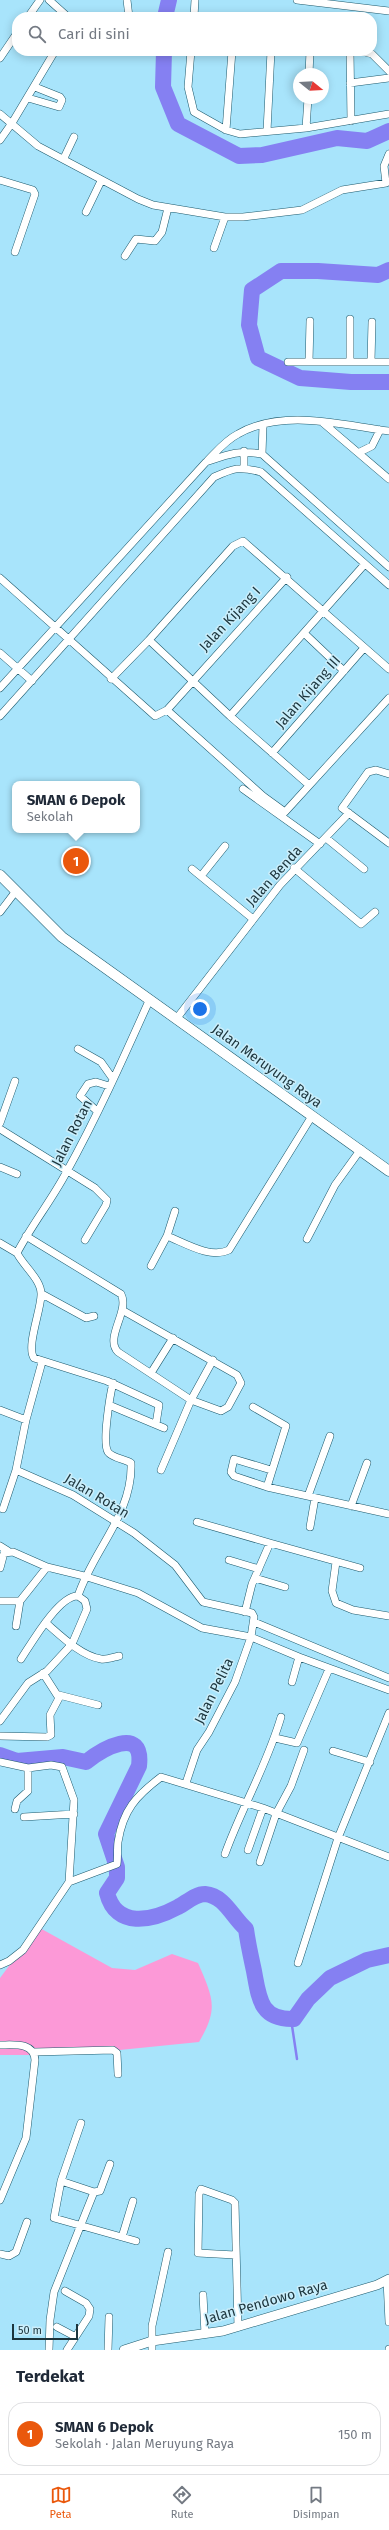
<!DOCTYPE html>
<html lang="id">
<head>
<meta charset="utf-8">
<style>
	:root { --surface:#fff; --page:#f6f6f7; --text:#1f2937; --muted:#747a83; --line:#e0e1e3; --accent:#ea580c }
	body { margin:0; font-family:"Fira Sans",sans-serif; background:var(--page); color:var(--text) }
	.compass { position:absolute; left:293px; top:68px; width:36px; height:36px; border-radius:50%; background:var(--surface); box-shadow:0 2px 10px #0003; rotate:108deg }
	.scale { position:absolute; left:12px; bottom:10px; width:66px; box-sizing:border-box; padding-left:4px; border:2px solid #1c353d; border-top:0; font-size:11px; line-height:14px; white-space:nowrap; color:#1c353d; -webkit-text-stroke:3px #caeefb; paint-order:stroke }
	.you { position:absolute; left:200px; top:1009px; width:14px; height:14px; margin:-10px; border:3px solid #fff; border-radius:50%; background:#1a73e8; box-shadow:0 0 0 6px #1a73e833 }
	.badge { display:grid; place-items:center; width:26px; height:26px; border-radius:50%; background:var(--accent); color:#fff; font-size:13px; font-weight:700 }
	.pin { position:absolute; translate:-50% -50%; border:2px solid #fff; box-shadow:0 1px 4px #0006 }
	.popup { position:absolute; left:12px; top:781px; width:128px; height:52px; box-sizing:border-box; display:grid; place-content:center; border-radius:8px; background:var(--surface); filter:drop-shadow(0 1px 3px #0005); font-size:13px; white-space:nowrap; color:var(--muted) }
	.popup b { font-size:15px; color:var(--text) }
	.popup::after { content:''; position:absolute; left:50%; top:100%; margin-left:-8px; border:8px solid transparent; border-top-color:var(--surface) }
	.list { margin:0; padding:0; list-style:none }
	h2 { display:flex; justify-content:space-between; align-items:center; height:52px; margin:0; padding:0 16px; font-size:17px }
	h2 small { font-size:13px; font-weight:400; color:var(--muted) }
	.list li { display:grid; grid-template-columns:26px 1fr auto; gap:12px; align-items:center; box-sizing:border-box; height:64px; margin:0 8px 8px; padding:0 8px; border:1px solid var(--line); border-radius:16px }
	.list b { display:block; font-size:15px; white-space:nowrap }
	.list p { margin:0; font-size:13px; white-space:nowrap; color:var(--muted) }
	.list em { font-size:13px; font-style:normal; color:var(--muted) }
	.icon { flex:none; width:22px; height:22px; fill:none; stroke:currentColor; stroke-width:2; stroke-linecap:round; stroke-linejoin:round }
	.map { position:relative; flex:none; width:389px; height:2350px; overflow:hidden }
	.search { position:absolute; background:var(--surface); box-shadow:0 2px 10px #0003; left:12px; right:12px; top:12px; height:44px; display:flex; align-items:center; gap:10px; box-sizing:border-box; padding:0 14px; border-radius:16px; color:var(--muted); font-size:15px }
	.sheet { height:124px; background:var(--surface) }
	nav { display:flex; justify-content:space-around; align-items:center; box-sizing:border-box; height:56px; border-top:1px solid var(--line); background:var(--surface); font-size:11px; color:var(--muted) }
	nav a { display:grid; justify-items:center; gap:2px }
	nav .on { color:var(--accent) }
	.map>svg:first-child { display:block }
	.green { fill:#fc99d7 }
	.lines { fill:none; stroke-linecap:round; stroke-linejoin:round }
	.stream { stroke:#8580f2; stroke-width:2.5 }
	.river { stroke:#8580f2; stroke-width:16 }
	.minor-casing { stroke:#1d5a6d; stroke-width:8 }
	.tertiary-casing { stroke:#1d5a6d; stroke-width:10 }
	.secondary-casing { stroke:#1d5a6d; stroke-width:11 }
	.minor { stroke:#fff; stroke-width:7 }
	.tertiary { stroke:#fff; stroke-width:9 }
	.secondary { stroke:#fff; stroke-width:10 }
	.labels { text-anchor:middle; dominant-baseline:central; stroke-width:3; stroke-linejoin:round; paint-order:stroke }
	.street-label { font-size:14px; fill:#1c353d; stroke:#caeefb }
</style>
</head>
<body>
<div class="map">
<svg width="389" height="2350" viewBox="0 0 389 2350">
	<rect width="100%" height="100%" fill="#a8e4fb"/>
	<path class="green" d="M 38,1927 L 112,1968 L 135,1970 L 172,1954 L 198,1963 C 213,1998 219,2008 199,2042 L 70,2055 L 0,2055 L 0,1978 Z"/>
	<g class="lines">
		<path class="stream" d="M 291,2019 L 297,2059"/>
		<path class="river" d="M 165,17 L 169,0
			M 164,51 L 163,87 L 178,124 L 239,156 L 262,155 L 337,138 L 367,141 L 389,131
			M 389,270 L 378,275 L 318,271 L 281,271 L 252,290 L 249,325 L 258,358 L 300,378 L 351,382 L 389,382
			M 0,1755 L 17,1761 L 63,1757 L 86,1762 C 101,1750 144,1724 139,1766 L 106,1834 L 117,1867 L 117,1878 L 107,1893 C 116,1929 152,1921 178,1907 C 186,1903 195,1894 205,1894 C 225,1896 232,1917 246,1929 C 248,1944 251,1957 254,1971 C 259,1998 260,2020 294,2019 L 308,1999 L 330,1978 L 367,1960 L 389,1955"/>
		<g class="minor-casing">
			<path id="minor" d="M 49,0 L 68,17
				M 127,0 L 129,17
				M 297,0 L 389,11
				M 28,17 L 40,0
				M 194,17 L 195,0
				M 191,51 L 188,87 L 194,112 L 226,130 L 240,134 L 306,128 L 389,114
				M 350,51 L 351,121
				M 361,51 L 372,54 L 389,71
				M 0,58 L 17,33
				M 309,74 L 310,51
				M 350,83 L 389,78
				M 28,98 L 59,107 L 62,100 L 60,97 L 35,87
				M 0,114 L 38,146 L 138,199 L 153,205 L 225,217 L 243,217 L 302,210 L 342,190 L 386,183 L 384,166 L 389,154
				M 306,128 L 308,98
				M 226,130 L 232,51
				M 267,131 L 271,51
				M 0,140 L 12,123 L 55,51
				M 64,158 L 74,137
				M 0,180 L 33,190 L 35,194 L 15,252
				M 86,212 L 101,181
				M 214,248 L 225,217
				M 125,256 L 136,239 L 155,241 L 162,232 L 168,208
				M 350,361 L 350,319
				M 371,361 L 372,322
				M 288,362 L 389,362
				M 309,362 L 310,321
				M 322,422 L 389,479
				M 244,451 L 244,467
				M 360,452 L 372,446 L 380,430
				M 262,454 L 263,425
				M 208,460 C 217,451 226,440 238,434 C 283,408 341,425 389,431
				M 0,578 L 155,716 L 167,710 L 287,577
				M 305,634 L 344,671
				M 149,640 L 230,716 L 309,785
				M 0,653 L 32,681
				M 111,679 L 149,640 L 233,546 L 243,541 L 389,669
				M 0,688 L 206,462 C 229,454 238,450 262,454 L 389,567
				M 167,710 L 263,796 L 285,812 L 389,698
				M 0,716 L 214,477 C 234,468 239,466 261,472 L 389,585
				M 230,716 L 364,565
				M 272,753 L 364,648
				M 389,774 L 376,770 L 368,772 L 342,808 L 389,843
				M 243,789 L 320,844
				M 326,838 L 364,869
				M 294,868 L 361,924 L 375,912
				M 192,869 L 253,919
				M 201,876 L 225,846
				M 0,912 L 16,891
				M 177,1018 L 280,885 L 349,813
				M 78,1049 L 101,1062 L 113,1079
				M 97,1111 L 80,1096 L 88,1084 L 96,1082 L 109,1086
				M 0,1123 L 15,1081
				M 0,1129 L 95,1188 L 107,1200 L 106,1205 L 85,1240
				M 0,1167 L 17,1174
				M 26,1236 L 121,1294 C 130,1311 104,1338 118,1352 L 191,1400 L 221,1411 L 228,1407 L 241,1383 L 237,1375 L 122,1310
				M 167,1236 L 175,1211
				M 307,1239 L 335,1185 L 361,1149
				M 0,1243 L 17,1253 C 31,1226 51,1201 66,1173 C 97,1117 123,1059 149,1001
				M 17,1253 C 24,1267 42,1280 41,1295 C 41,1310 26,1347 34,1358 L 107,1381 L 159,1405 L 156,1424
				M 151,1266 L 167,1236 C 185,1243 210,1259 229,1250 L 312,1116
				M 42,1294 L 86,1318 L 94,1316
				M 42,1362 L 26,1420 L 16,1470 L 73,1495 L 134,1533 L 175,1565 L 203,1602 L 252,1613 L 254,1617 L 251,1637 L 235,1682 L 209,1732 L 197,1750 L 186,1783
				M 151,1373 L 173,1338
				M 109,1405 L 164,1428
				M 253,1407 L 286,1426 L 267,1487
				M 0,1410 L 26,1420
				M 161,1470 L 191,1400 L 213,1360
				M 271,1470 L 234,1459 L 231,1472 L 234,1476 L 267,1487 L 389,1514
				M 308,1496 L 330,1436
				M 351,1506 L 367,1463
				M 3,1509 L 16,1470
				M 197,1522 L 270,1543
				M 310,1527 L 315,1498
				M 0,1546 L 8,1551
				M 229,1560 L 259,1569
				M 336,1562 L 332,1591 L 336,1603 L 353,1610 L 389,1616
				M 0,1568 L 4,1553 L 13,1552 L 47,1567 L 84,1576 L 138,1593 L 202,1628 L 251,1637 L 299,1657 L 292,1682
				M 255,1578 L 285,1587
				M 78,1596 C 93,1550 133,1514 131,1463 C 125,1459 112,1458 108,1452 C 102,1443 110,1395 113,1383
				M 0,1601 L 20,1601
				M 245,1612 L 252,1584 L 270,1543 L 360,1568
				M 254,1622 L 389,1678
				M 46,1623 C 60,1635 81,1656 101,1659 C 106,1660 114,1657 119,1656
				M 16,1626 L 20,1601 L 47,1567
				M 299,1657 L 389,1690
				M 59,1695 L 98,1705
				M 0,1721 L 28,1683 L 47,1671 L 72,1644 L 87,1609 L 85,1601 L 78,1596 C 59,1595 31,1644 21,1659
				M 0,1736 L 47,1737 L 51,1735 L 50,1715 L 59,1698 L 43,1673
				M 275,1738 L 297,1743 L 329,1669
				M 333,1751 L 370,1762
				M 0,1762 L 28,1768 L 51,1765 L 62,1767 L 74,1800 L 69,1882 L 23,1950 L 9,1961 L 0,1965
				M 15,1809 L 17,1801 L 28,1791 L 28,1768
				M 24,1817 L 74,1814
				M 248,1850 L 263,1808
				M 225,1854 C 242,1807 267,1765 281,1717
				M 260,1862 L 276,1814 L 291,1786 L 304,1750
				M 69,1882 L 117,1864 C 118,1857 117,1849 118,1842 C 123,1810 136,1796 161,1777 L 263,1808 L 389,1857
				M 298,1963 L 338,1838 L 389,1713
				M 0,2045 C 14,2045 34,2042 35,2060 L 26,2138 L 0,2200
				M 34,2052 L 113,2050 L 117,2053 L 118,2074
				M 81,2123 L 61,2181 L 54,2218 L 136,2241
				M 61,2181 L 94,2192 L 100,2191 L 110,2164
				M 122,2237 L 133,2201
				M 0,2254 L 9,2256 L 16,2252 L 27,2222
				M 235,2255 L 198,2253 L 199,2194 L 201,2189 L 232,2200 L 235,2203 L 238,2327
				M 387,2280 L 389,2322
				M 65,2291 L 86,2303 L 90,2309 L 89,2316 L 67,2350
				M 203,2295 L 205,2334
				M 57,2327 L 74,2336
				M 49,2350 L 50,2320 L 54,2292 L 94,2192
				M 108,2350 L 109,2317
				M 152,2350 L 152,2326 L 168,2252
				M 389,2350 L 389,2349"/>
		</g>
		<g class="tertiary-casing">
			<path id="tertiary" d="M 124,2350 L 152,2341 L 223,2331 L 377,2285 L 389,2279"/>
		</g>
		<g class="secondary-casing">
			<path id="secondary" d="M 0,875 L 62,937 L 389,1171"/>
		</g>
		<use href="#minor" class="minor"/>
		<use href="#tertiary" class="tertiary"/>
		<use href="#secondary" class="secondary"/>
	</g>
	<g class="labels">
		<g class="street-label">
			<text transform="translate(230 619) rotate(-47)">Jalan Kijang I</text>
			<text transform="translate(308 692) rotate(-49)">Jalan Kijang III</text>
			<text transform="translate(274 876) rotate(-48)">Jalan Benda</text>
			<text transform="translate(267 1066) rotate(36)">Jalan Meruyung Raya</text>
			<text transform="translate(72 1133) rotate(-63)">Jalan Rotan</text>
			<text transform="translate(97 1496) rotate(31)">Jalan Rotan</text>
			<text transform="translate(214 1691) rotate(-64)">Jalan Pelita</text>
			<text transform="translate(266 2302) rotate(-16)">Jalan Pendowo Raya</text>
		</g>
	</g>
</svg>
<svg class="compass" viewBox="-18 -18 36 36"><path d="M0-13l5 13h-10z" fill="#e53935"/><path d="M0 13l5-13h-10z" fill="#747a83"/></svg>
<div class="scale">50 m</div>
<div class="you"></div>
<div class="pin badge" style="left:76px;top:861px">1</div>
<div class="popup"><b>SMAN 6 Depok</b>Sekolah</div>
<div class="search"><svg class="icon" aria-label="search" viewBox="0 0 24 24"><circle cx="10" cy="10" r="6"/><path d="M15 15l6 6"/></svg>Cari di sini</div>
</div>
<section class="sheet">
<h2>Terdekat<small></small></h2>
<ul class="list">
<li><span class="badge">1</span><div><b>SMAN 6 Depok</b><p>Sekolah · Jalan Meruyung Raya</p></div><em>150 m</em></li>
</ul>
</section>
<nav>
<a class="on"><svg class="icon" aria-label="map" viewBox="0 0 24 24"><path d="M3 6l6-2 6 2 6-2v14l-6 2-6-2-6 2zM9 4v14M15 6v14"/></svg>Peta</a>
<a><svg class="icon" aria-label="directions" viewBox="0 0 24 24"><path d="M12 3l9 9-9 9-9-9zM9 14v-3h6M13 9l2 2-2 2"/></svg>Rute</a>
<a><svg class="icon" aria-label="saved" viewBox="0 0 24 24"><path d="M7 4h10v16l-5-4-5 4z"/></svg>Disimpan</a>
</nav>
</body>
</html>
